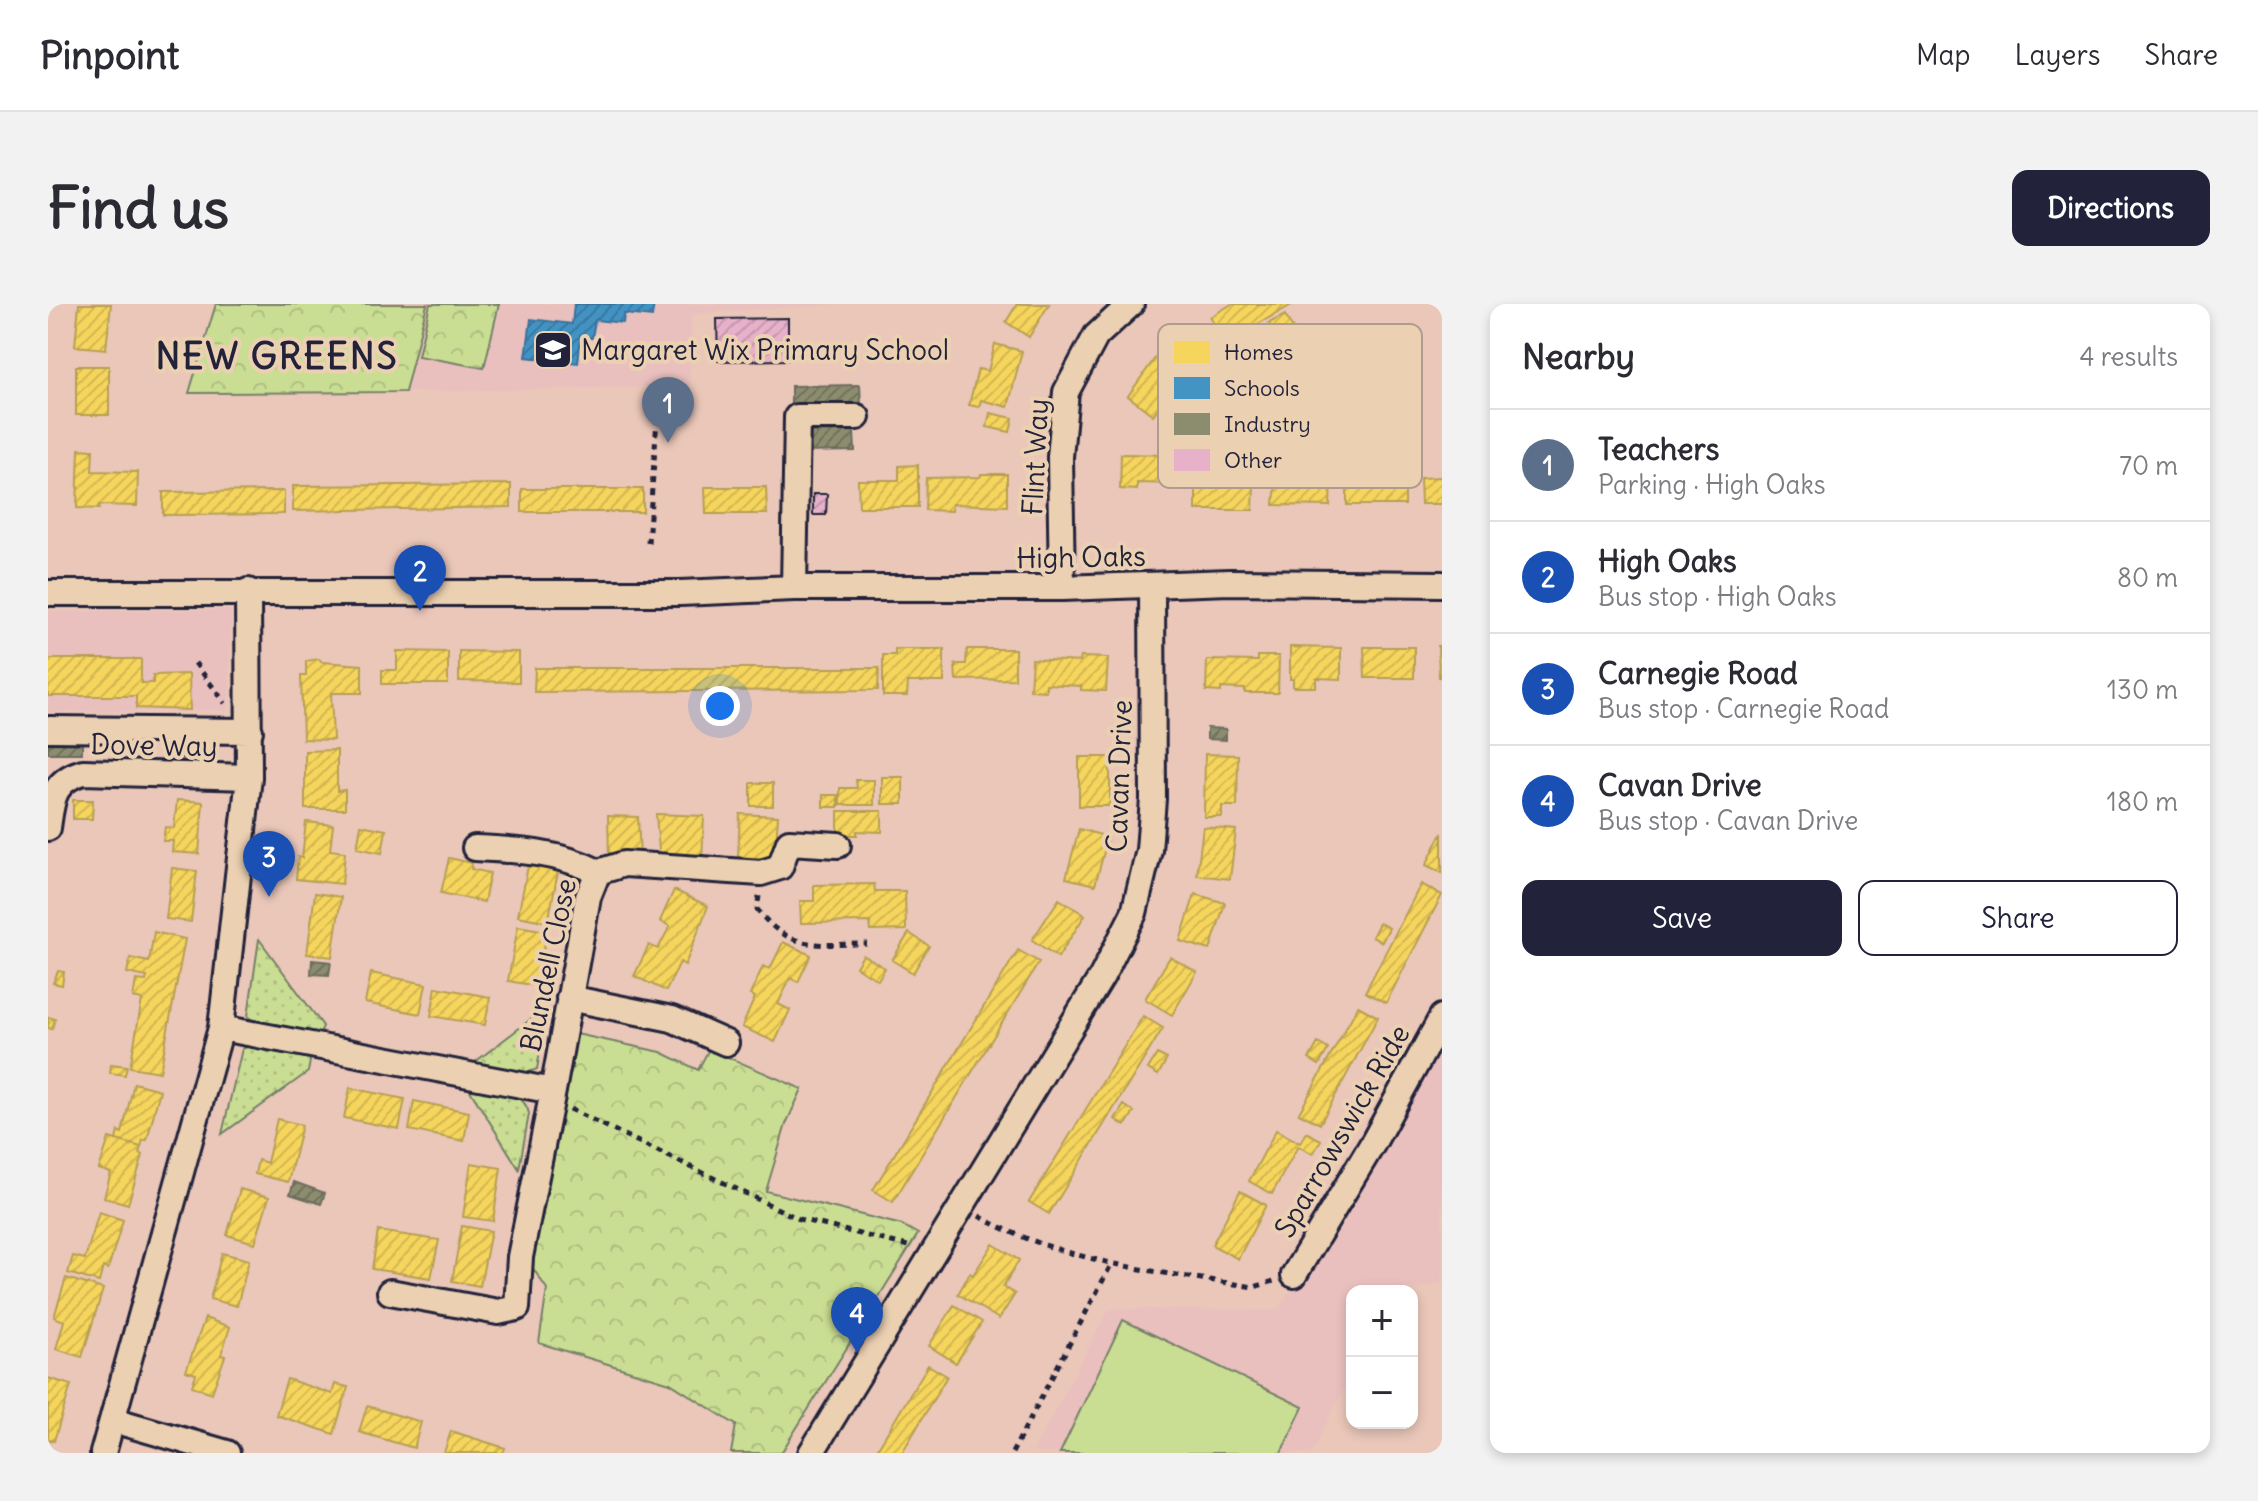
<!DOCTYPE html>
<html lang="en">
<head>
<meta charset="utf-8">
<style>
	:root { --surface:#fff; --page:#f2f2f3; --text:#2b2b33; --muted:#7c7c81; --line:#e1e1e2; --accent:#22223b }
	body { margin:0; font-family:Delius,sans-serif; background:var(--page); color:var(--text) }
	.controls { position:absolute; right:24px; bottom:24px; display:grid; overflow:hidden; border-radius:16px; box-shadow:0 4px 12px #0003 }
	.controls button { width:72px; height:72px; display:grid; place-items:center; padding:0; border:0; border-bottom:2px solid var(--line); background:var(--surface); color:var(--text); font:40px sans-serif }
	.you { position:absolute; left:672px; top:402px; width:28px; height:28px; margin:-20px; border:6px solid #fff; border-radius:50%; background:#1a73e8; box-shadow:0 0 0 12px #1a73e833 }
	.badge { display:grid; place-items:center; width:52px; height:52px; border-radius:50%; background:var(--accent); color:#fff; font-size:26px; font-weight:700 }
	.pin { position:absolute; translate:-50% -66px; filter:drop-shadow(0 2px 4px #0008) }
	.pin::after { content:''; position:absolute; top:42px; width:28px; height:24px; background:inherit; clip-path:polygon(0 0,100% 0,50% 100%) }
	.list { margin:0; padding:0; list-style:none }
	h2 { display:flex; justify-content:space-between; align-items:center; height:104px; margin:0; padding:0 32px; font-size:34px }
	h2 small { font-size:26px; font-weight:400; color:var(--muted) }
	.list li { display:grid; grid-template-columns:52px 1fr auto; gap:24px; align-items:center; box-sizing:border-box; height:112px; padding:0 32px; border-top:2px solid var(--line) }
	.list b { display:block; font-size:30px; white-space:nowrap }
	.list p { margin:0; font-size:26px; white-space:nowrap; color:var(--muted) }
	.list em { font-size:26px; font-style:normal; color:var(--muted) }
	.actions { display:flex; gap:16px; padding:24px 32px }
	.actions a { flex:1; padding:18px 0; border:2px solid var(--accent); border-radius:16px; text-align:center; font-size:28px; color:var(--accent) }
	.actions .main { background:var(--accent); color:#fff }
	.map { position:relative; flex:none; width:1394px; height:1149px; overflow:hidden; border-radius:16px }
	header { display:flex; align-items:center; gap:48px; box-sizing:border-box; height:112px; padding:0 40px; background:var(--surface); border-bottom:2px solid var(--line) }
	header strong { font-size:38px }
	nav { display:flex; gap:44px; margin-inline-start:auto; font-size:28px }
	.intro { display:flex; align-items:center; justify-content:space-between; box-sizing:border-box; height:192px; padding:0 48px }
	h1 { margin:0; font-size:56px }
	.button { padding:20px 36px; border-radius:16px; background:var(--accent); color:#fff; font-size:28px; font-weight:700 }
	main { display:flex; gap:48px; padding:0 48px }
	aside { flex:1; background:var(--surface); border-radius:16px; box-shadow:0 4px 12px #0003 }
	.map>svg:first-child { display:block }
	.built { fill:#e9c0be }
	.grass { fill:url(#grass-dots); stroke:#768067; stroke-width:2 }
	.park { fill:url(#park-crowns); stroke:#768067; stroke-width:2 }
	.pitch { fill:#cade93; stroke:#768067; stroke-width:2 }
	.homes { fill:url(#homes-hatch); stroke:#b69f52; stroke-width:2 }
	.schools { fill:url(#schools-hatch); stroke:#39719a; stroke-width:2 }
	.industry { fill:url(#industry-hatch); stroke:#6c6c5f; stroke-width:2 }
	.building { fill:url(#building-hatch); stroke:#22223b; stroke-width:2 }
	.lines { fill:none; stroke-linecap:round; stroke-linejoin:round }
	.minor-casing { stroke:#22223b; stroke-width:30 }
	.path { stroke:#22223b; stroke-width:5; stroke-dasharray:6 6; stroke-linecap:butt }
	.minor { stroke:#ebd0b2; stroke-width:24 }
	.labels { text-anchor:middle; dominant-baseline:central; stroke-width:8; stroke-linejoin:round; paint-order:stroke }
	.poi-label { font-size:28px; fill:#22223b; stroke:#ebd0b2; text-anchor:start }
	.street-label { font-size:28px; fill:#22223b; stroke:#ebd0b2 }
	.district-label { font-size:36px; font-weight:bold; letter-spacing:2px; fill:#22223b; stroke:#ebd0b2 }
	.key { fill:#ebd0b2; stroke:#af9c8e; stroke-width:2 }
	.key-label { font-size:22px; fill:#22223b }
</style>
</head>
<body>
<header>
<strong>Pinpoint</strong>
<nav><a>Map</a><a>Layers</a><a>Share</a></nav>
</header>
<div class="intro"><h1>Find us</h1><a class="button">Directions</a></div>
<main>
<div class="map">
<svg width="1394" height="1149" viewBox="0 0 1394 1149">
	<defs>
		<pattern id="grass-dots" width="8" height="8" patternUnits="userSpaceOnUse" patternTransform="scale(2)"><rect width="8" height="8" fill="#cade93"/><path d="M2 2h.1M6 6h.1" fill="none" stroke="#adbe80" stroke-width="1.8" stroke-linecap="round"/></pattern>
		<pattern id="park-crowns" width="20" height="18" patternUnits="userSpaceOnUse" patternTransform="scale(2)"><rect width="20" height="18" fill="#cade93"/><path d="M2 6a3 3 0 1 1 6 0M12 15a3 3 0 1 1 6 0" fill="none" stroke="#adbe80"/></pattern>
		<pattern id="homes-hatch" width="6" height="6" patternUnits="userSpaceOnUse" patternTransform="scale(2)"><rect width="6" height="6" fill="#f6d55c"/><path d="M-1 1l2-2M0 6l6-6M5 7l2-2" fill="none" stroke="#d3b751"/></pattern>
		<pattern id="schools-hatch" width="6" height="6" patternUnits="userSpaceOnUse" patternTransform="scale(2)"><rect width="6" height="6" fill="#4393c3"/><path d="M-1 1l2-2M0 6l6-6M5 7l2-2" fill="none" stroke="#3878a0"/></pattern>
		<pattern id="industry-hatch" width="6" height="6" patternUnits="userSpaceOnUse" patternTransform="scale(2)"><rect width="6" height="6" fill="#8c8c6e"/><path d="M-1 1l2-2M0 6l6-6M5 7l2-2" fill="none" stroke="#72725c"/></pattern>
		<pattern id="building-hatch" width="6" height="6" patternUnits="userSpaceOnUse" patternTransform="scale(2)"><rect width="6" height="6" fill="#e7b1ca"/><path d="M-1 1l2-2M0 6l6-6M5 7l2-2" fill="none" stroke="#c698ae"/></pattern>
	</defs>
	<rect width="100%" height="100%" fill="#eac7b9"/>
	<filter id="ink" filterUnits="userSpaceOnUse"><feTurbulence type="fractalNoise" baseFrequency=".0125" numOctaves="2"/><feDisplacementMap in="SourceGraphic" scale="16" xChannelSelector="R" yChannelSelector="G"/><feConvolveMatrix kernelMatrix="1 2 1 2 8 2 1 2 1" color-interpolation-filters="sRGB"/></filter>
	<g filter="url(#ink)">
		<path class="built" d="M 379,0 L 790,0 L 643,10 L 642,86 L 595,83 L 357,88 Z
			M 183,306 L 181,406 L 0,408 L 0,307 Z
			M 1394,725 L 1394,979 L 1357,987 L 1304,987 L 1304,1067 L 1264,1149 L 984,1149 L 1061,1005 L 1229,1006 L 1264,959 Z"/>
		<path class="grass" d="M 211,635 L 275,722 L 271,734 L 209,719 L 200,712 Z
			M 500,702 L 489,765 L 471,772 L 422,762 Z
			M 207,740 L 263,752 L 260,768 L 174,830 L 194,745 Z
			M 418,780 C 440,785 476,783 481,810 L 471,865 Z"/>
		<path class="park" d="M 168,0 L 379,0 L 357,88 L 141,89 Z
			M 382,0 L 451,0 L 436,64 L 370,52 Z
			M 528,730 L 613,748 L 650,766 L 661,745 L 754,785 L 738,820 L 718,887 L 854,921 L 870,930 L 733,1149 L 683,1149 L 688,1121 L 622,1079 L 491,1039 L 499,985 L 482,960 Z"/>
		<path class="pitch" d="M 1075,1016 L 1255,1103 L 1233,1149 L 1012,1149 Z"/>
		<path class="homes" d="M 31,0 L 63,0 L 58,45 L 27,42 Z
			M 969,0 L 1001,0 L 981,33 L 958,18 Z
			M 1184,0 L 1245,0 L 1177,39 L 1162,13 Z
			M 1237,11 L 1246,27 L 1230,36 L 1221,19 Z
			M 1120,36 L 1146,55 L 1105,111 L 1080,92 Z
			M 947,40 L 974,47 L 960,103 L 933,96 L 931,103 L 921,101 L 930,65 L 940,67 Z
			M 28,62 L 61,62 L 61,111 L 28,111 Z
			M 942,109 L 965,114 L 962,128 L 939,123 Z
			M 31,145 L 45,146 L 44,167 L 90,168 L 89,202 L 51,201 L 51,205 L 29,204 Z
			M 1073,150 L 1130,151 L 1129,180 L 1089,179 L 1089,186 L 1072,185 Z
			M 1230,152 L 1252,152 L 1252,174 L 1283,175 L 1282,202 L 1226,201 Z
			M 870,161 L 870,203 L 811,203 L 810,176 L 851,176 L 851,162 Z
			M 933,170 L 959,170 L 959,202 L 904,200 L 904,207 L 877,206 L 878,174 L 932,173 Z
			M 1394,173 L 1394,200 L 1373,200 L 1372,174 Z
			M 1299,174 L 1357,174 L 1357,201 L 1299,201 Z
			M 1206,179 L 1205,206 L 1148,206 L 1148,180 Z
			M 463,180 L 463,203 L 245,207 L 245,182 Z
			M 657,183 L 718,183 L 719,210 L 658,210 Z
			M 474,185 L 595,185 L 595,208 L 474,208 Z
			M 236,187 L 236,210 L 115,211 L 115,188 Z
			M 1390,342 L 1394,342 L 1394,373 L 1391,373 Z
			M 1242,343 L 1293,344 L 1293,375 L 1268,374 L 1268,383 L 1245,383 L 1245,375 L 1242,375 Z
			M 1316,343 L 1366,343 L 1366,374 L 1317,374 Z
			M 847,345 L 896,345 L 896,378 L 860,378 L 859,392 L 835,392 L 835,351 L 847,351 Z
			M 919,345 L 967,345 L 967,375 L 908,376 L 907,360 L 918,360 Z
			M 349,347 L 400,348 L 400,380 L 334,380 L 334,366 L 349,366 Z
			M 411,347 L 471,348 L 471,378 L 411,377 Z
			M 1210,352 L 1231,352 L 1230,389 L 1197,389 L 1197,385 L 1173,384 L 1173,388 L 1158,387 L 1159,356 L 1210,357 Z
			M 1033,353 L 1060,354 L 1058,387 L 1033,386 L 1033,382 L 998,380 L 998,387 L 982,386 L 984,355 L 1032,358 Z
			M 0,355 L 93,355 L 93,379 L 105,379 L 105,371 L 141,370 L 142,406 L 88,404 L 88,392 L 0,392 Z
			M 271,355 L 274,358 L 314,361 L 314,389 L 283,389 L 285,436 L 255,435 L 253,372 L 258,372 L 258,357 Z
			M 487,364 L 831,364 L 830,386 L 486,388 Z
			M 289,446 L 289,487 L 297,486 L 297,505 L 257,505 L 257,447 Z
			M 1157,450 L 1190,451 L 1189,502 L 1174,502 L 1174,513 L 1156,513 Z
			M 1031,453 L 1062,453 L 1062,502 L 1031,502 Z
			M 834,473 L 855,473 L 855,500 L 834,500 Z
			M 808,476 L 826,476 L 826,501 L 792,501 L 792,484 L 809,484 Z
			M 703,479 L 725,479 L 725,502 L 703,502 Z
			M 775,491 L 790,491 L 790,503 L 775,503 Z
			M 25,496 L 45,496 L 44,515 L 25,515 Z
			M 129,496 L 155,498 L 151,550 L 124,548 L 125,537 L 115,537 L 117,523 L 126,524 Z
			M 790,507 L 834,507 L 834,528 L 809,527 L 809,531 L 790,531 Z
			M 608,510 L 656,512 L 654,558 L 612,558 Z
			M 692,510 L 730,512 L 727,555 L 690,553 Z
			M 560,512 L 590,513 L 592,552 L 561,555 Z
			M 258,518 L 285,521 L 282,546 L 297,548 L 294,580 L 248,575 L 250,553 L 254,554 Z
			M 313,521 L 338,526 L 334,549 L 309,544 Z
			M 1155,523 L 1188,526 L 1182,575 L 1149,571 Z
			M 1031,525 L 1060,533 L 1047,581 L 1018,574 Z
			M 1394,529 L 1394,569 L 1378,561 Z
			M 401,554 L 424,559 L 423,565 L 442,569 L 436,598 L 393,589 Z
			M 481,557 L 511,563 L 500,618 L 470,612 Z
			M 124,564 L 149,567 L 143,618 L 118,615 Z
			M 826,580 L 827,587 L 857,587 L 858,626 L 823,627 L 822,618 L 753,619 L 752,597 L 766,597 L 766,581 Z
			M 1373,580 L 1394,591 L 1338,699 L 1317,688 Z
			M 626,586 L 660,602 L 637,661 L 632,658 L 618,687 L 586,672 L 601,641 L 610,645 L 622,622 L 612,617 Z
			M 267,589 L 293,593 L 284,653 L 259,650 Z
			M 1147,590 L 1177,599 L 1162,646 L 1132,637 Z
			M 1011,595 L 1037,611 L 1010,653 L 984,636 Z
			M 1331,619 L 1341,624 L 1334,638 L 1324,633 Z
			M 470,622 L 499,627 L 489,682 L 460,677 Z
			M 106,628 L 137,635 L 112,768 L 82,763 L 94,696 L 85,694 L 88,676 L 98,677 L 99,673 L 79,669 L 82,654 L 101,658 Z
			M 861,629 L 881,642 L 865,669 L 844,656 Z
			M 735,638 L 763,651 L 750,678 L 742,674 L 730,700 L 742,706 L 727,738 L 694,723 L 707,693 L 702,691 L 715,662 L 722,665 Z
			M 970,646 L 991,658 L 845,898 L 825,886 Z
			M 815,651 L 837,664 L 830,676 L 808,663 Z
			M 1122,653 L 1149,668 L 1124,711 L 1097,695 Z
			M 10,667 L 16,668 L 14,681 L 5,679 Z
			M 323,669 L 378,680 L 372,710 L 317,699 Z
			M 388,683 L 442,693 L 437,721 L 383,712 Z
			M 1310,702 L 1330,713 L 1272,820 L 1251,809 Z
			M 1095,712 L 1115,724 L 1001,910 L 981,898 Z
			M 0,713 L 7,715 L 4,725 L 0,724 Z
			M 1270,739 L 1280,745 L 1271,761 L 1261,755 Z
			M 1109,750 L 1119,755 L 1110,771 L 1100,765 Z
			M 63,760 L 79,762 L 77,771 L 62,769 Z
			M 86,779 L 112,786 L 99,836 L 95,836 L 93,843 L 68,836 L 70,827 L 74,829 Z
			M 302,784 L 357,795 L 351,825 L 296,814 Z
			M 366,797 L 421,808 L 416,837 L 361,826 Z
			M 1076,801 L 1086,808 L 1077,822 L 1067,815 Z
			M 229,815 L 254,821 L 240,878 L 207,870 L 210,856 L 219,859 Z
			M 1228,826 L 1252,839 L 1258,828 L 1273,836 L 1265,850 L 1250,842 L 1224,890 L 1201,877 Z
			M 61,834 L 93,843 L 91,849 L 95,851 L 80,900 L 56,893 L 63,869 L 51,865 Z
			M 423,859 L 453,864 L 445,917 L 415,913 Z
			M 192,885 L 221,893 L 207,939 L 179,931 Z
			M 1192,887 L 1218,901 L 1190,955 L 1164,941 Z
			M 51,908 L 75,916 L 60,965 L 55,963 L 51,978 L 20,969 L 25,952 L 37,955 Z
			M 414,922 L 443,927 L 432,982 L 404,977 Z
			M 330,927 L 391,936 L 383,974 L 324,965 Z
			M 945,940 L 971,956 L 955,983 L 967,990 L 951,1015 L 910,990 L 922,969 L 925,971 Z
			M 174,949 L 201,956 L 189,1002 L 162,995 Z
			M 18,974 L 55,985 L 34,1053 L 8,1045 L 16,1017 L 6,1013 Z
			M 906,1001 L 934,1018 L 908,1059 L 881,1042 Z
			M 157,1014 L 182,1023 L 173,1051 L 177,1052 L 164,1089 L 144,1082 L 148,1070 L 138,1067 Z
			M 880,1061 L 899,1072 L 854,1149 L 827,1149 Z
			M 0,1074 L 23,1081 L 6,1137 L 0,1135 Z
			M 239,1075 L 284,1090 L 287,1080 L 300,1083 L 286,1130 L 228,1111 Z
			M 319,1102 L 373,1118 L 366,1144 L 311,1128 Z
			M 403,1127 L 457,1144 L 455,1149 L 396,1149 Z"/>
		<path class="schools" d="M 526,0 L 606,0 L 604,13 L 576,10 L 575,19 L 547,16 L 544,34 L 533,33 L 530,59 L 478,53 L 483,15 L 524,20 Z"/>
		<path class="industry" d="M 812,81 L 813,101 L 743,102 L 743,82 Z
			M 806,127 L 807,147 L 755,148 L 754,128 Z
			M 1159,424 L 1178,425 L 1178,436 L 1159,435 Z
			M 0,426 L 34,426 L 34,449 L 0,449 Z
			M 121,432 L 140,433 L 139,455 L 120,454 Z
			M 264,656 L 283,658 L 281,671 L 263,670 Z
			M 246,878 L 277,889 L 273,900 L 242,890 Z"/>
		<path class="building" d="M 740,14 L 740,56 L 670,57 L 669,15 Z
			M 765,190 L 779,190 L 778,211 L 765,211 Z"/>
		<g class="lines">
			<g class="minor-casing">
				<path id="minor" d="M 746,284 L 749,113 L 809,113
					M 1014,284 L 1012,153 L 1018,88 L 1048,32 L 1083,0
					M 0,289 L 632,289 L 746,284 L 1014,284 L 1182,278 L 1394,280
					M 0,425 L 202,427
					M 0,524 C 4,496 4,477 35,468 L 201,473
					M 427,544 C 470,546 511,548 550,568
					M 521,694 L 624,715 L 678,739
					M 173,724 L 505,787
					M 1246,971 L 1325,839 L 1394,713
					M 342,988 L 450,1008 L 469,1004 L 472,953 L 505,787 L 540,593 L 550,568 L 576,560 L 713,569 L 732,563 L 741,538 L 790,541
					M 65,1116 L 179,1149
					M 55,1149 L 173,724 L 201,473 L 200,287
					M 763,1149 L 1054,672 L 1086,609 L 1101,546 L 1105,495 L 1104,282"/>
			</g>
			<path class="path" d="M 600,239 L 612,75
				M 147,359 L 177,399
				M 711,592 L 709,605 C 741,648 771,640 819,640
				M 522,805 L 751,915 L 864,943
				M 931,912 C 1015,959 1113,968 1206,983 L 1226,977
				M 964,1149 L 1064,959"/>
			<use href="#minor" class="minor"/>
		</g>
	</g>
	<defs>
		<g id="school-square" transform="scale(2)"><rect x="-9" y="-9" width="18" height="18" rx="4" fill="#22223b" stroke="#ebd0b2"/><path d="M0-5L7-2L0 1L-7-2ZM-4 1L0 2.5L4 1V4Q0 6-4 4Z" fill="#fff"/></g>
	</defs>
	<g fill-rule="evenodd">
		<use href="#school-square" x="505" y="46"/>
	</g>
	<g class="labels">
		<g class="poi-label">
			<text x="533" y="46">Margaret Wix Primary School</text>
		</g>
		<g class="street-label">
			<text transform="translate(987 153) rotate(-87)">Flint Way</text>
			<text transform="translate(1033 253) rotate(-1)">High Oaks</text>
			<text transform="translate(106 441) rotate(1)">Dove Way</text>
			<text transform="translate(1071 472) rotate(-88)">Cavan Drive</text>
			<text transform="translate(500 661) rotate(-78)">Blundell Close</text>
			<text transform="translate(1294 827) rotate(-60)">Sparrowswick Ride</text>
		</g>
		<g class="district-label">
			<text x="229" y="52">NEW GREENS</text>
		</g>
	</g>
	<rect x="1110" y="20" width="264" height="164" rx="12" class="key"/>
	<rect x="1126" y="37" width="36" height="22" fill="#f6d55c"/>
	<rect x="1126" y="73" width="36" height="22" fill="#4393c3"/>
	<rect x="1126" y="109" width="36" height="22" fill="#8c8c6e"/>
	<rect x="1126" y="145" width="36" height="22" fill="#e7b1ca"/>
	<g class="key-label">
		<text x="1176" y="56">Homes</text>
		<text x="1176" y="92">Schools</text>
		<text x="1176" y="128">Industry</text>
		<text x="1176" y="164">Other</text>
	</g>
</svg>
<div class="controls">
<button>+</button>
<button>−</button>
</div>
<div class="you"></div>
<div class="pin badge" style="left:620px;top:139px;background:#5c6f8a">1</div>
<div class="pin badge" style="left:372px;top:307px;background:#1a4fb4">2</div>
<div class="pin badge" style="left:221px;top:593px;background:#1a4fb4">3</div>
<div class="pin badge" style="left:809px;top:1049px;background:#1a4fb4">4</div>
</div>
<aside>
<h2>Nearby<small>4 results</small></h2>
<ul class="list">
<li><span class="badge" style="background:#5c6f8a">1</span><div><b>Teachers</b><p>Parking · High Oaks</p></div><em>70 m</em></li>
<li><span class="badge" style="background:#1a4fb4">2</span><div><b>High Oaks</b><p>Bus stop · High Oaks</p></div><em>80 m</em></li>
<li><span class="badge" style="background:#1a4fb4">3</span><div><b>Carnegie Road</b><p>Bus stop · Carnegie Road</p></div><em>130 m</em></li>
<li><span class="badge" style="background:#1a4fb4">4</span><div><b>Cavan Drive</b><p>Bus stop · Cavan Drive</p></div><em>180 m</em></li>
</ul>
<div class="actions"><a class="main">Save</a><a>Share</a></div>
</aside>
</main>
</body>
</html>
